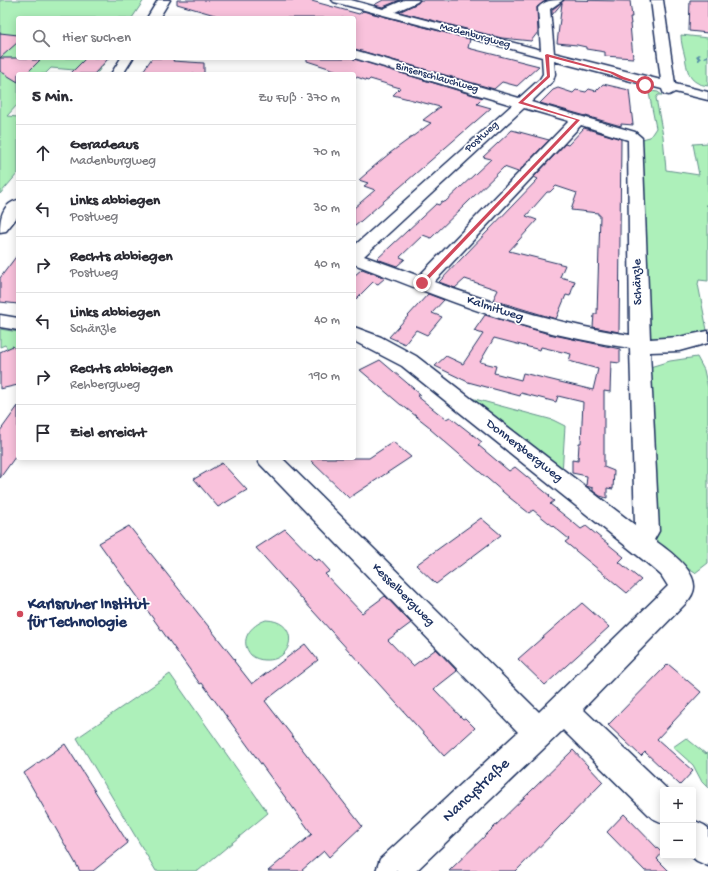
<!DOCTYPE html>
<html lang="de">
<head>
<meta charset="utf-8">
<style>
	:root { --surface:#fff; --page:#f7f7f7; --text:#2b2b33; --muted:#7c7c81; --line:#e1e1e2 }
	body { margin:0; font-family:"Gochi Hand",sans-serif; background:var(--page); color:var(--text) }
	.controls { position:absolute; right:12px; bottom:12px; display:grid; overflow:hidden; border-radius:4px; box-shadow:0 2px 10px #0003 }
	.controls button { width:36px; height:36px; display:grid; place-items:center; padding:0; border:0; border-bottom:1px solid var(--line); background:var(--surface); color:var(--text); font:20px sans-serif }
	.stop { position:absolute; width:12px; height:12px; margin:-9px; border:3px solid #d1495b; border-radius:50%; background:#fff }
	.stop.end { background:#d1495b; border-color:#fff; box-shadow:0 1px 4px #0008 }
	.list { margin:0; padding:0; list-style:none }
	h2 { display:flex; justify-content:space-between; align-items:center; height:52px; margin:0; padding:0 16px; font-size:17px }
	h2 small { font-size:13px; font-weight:400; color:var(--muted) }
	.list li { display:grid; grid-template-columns:26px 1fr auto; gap:12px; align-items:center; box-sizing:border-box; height:56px; padding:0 16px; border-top:1px solid var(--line) }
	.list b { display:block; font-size:15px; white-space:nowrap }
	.list p { margin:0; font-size:13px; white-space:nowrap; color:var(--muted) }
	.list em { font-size:13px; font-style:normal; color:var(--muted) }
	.icon { flex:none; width:22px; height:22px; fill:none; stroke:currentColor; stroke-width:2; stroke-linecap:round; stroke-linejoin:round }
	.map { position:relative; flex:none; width:708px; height:871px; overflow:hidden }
	.search { position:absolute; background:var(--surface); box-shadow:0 2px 10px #0003; left:16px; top:16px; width:340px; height:44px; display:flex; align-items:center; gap:10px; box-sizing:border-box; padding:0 14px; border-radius:4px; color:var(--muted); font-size:15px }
	.panel { position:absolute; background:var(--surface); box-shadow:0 2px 10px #0003; left:16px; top:72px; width:340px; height:388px; border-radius:4px }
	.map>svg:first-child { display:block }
	.green { fill:#adf0ba; stroke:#64908c }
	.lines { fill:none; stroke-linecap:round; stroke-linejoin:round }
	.stream { fill:#5891a7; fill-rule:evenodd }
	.building { fill:#f9c2dc; stroke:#1b2f5e; fill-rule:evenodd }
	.minor-casing { stroke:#1b2f5e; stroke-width:3 }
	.major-casing { stroke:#1b2f5e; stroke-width:3 }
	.minor { fill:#fff; fill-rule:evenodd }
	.major { fill:#fff; fill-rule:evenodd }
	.route { fill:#d1495b }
	.poi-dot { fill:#d1495b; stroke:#fff; stroke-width:1.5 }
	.labels { text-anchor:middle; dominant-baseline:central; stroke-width:3.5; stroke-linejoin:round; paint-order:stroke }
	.far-street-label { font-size:11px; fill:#1b2f5e; stroke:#fff }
	.street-label { font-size:13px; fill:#1b2f5e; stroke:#fff }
	.near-poi-label { font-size:16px; font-weight:bold; fill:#1b2f5e; stroke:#fff; text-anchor:start }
	.near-street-label { font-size:16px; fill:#1b2f5e; stroke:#fff }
</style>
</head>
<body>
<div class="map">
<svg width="708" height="871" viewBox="0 0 708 871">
	<rect width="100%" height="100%" fill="#fff"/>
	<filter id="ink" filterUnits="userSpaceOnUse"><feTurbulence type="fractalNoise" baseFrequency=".025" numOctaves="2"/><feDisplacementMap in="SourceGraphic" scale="8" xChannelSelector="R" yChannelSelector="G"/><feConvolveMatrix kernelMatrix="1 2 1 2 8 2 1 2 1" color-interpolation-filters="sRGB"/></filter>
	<g filter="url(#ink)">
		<path class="green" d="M 0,0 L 144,0 L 132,18 L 18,18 L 18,58 L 108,58 L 98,72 L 51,68 L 45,74 L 18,74 L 18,104 L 7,116 L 18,117 L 18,173 L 0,194 Z
			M 681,35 L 708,38 L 708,86 C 689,83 688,74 685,57 C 683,49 681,43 681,35 Z
			M 651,91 L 658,92 L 662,95 L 658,95 L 656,98 L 663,136 L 666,170 L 699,175 L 693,144 L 708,143 L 708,205 L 706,205 L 708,207 L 708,281 L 699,280 L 698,284 L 707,330 C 692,334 663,344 649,337 L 642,139 L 650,137 L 656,128 L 649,93 Z
			M 0,329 L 18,332 L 18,349 L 8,349 L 5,345 L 0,347 Z
			M 697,357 L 704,370 L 708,388 L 708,563 L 695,573 C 680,564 664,552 654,538 L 650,367 L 670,361 Z
			M 471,398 L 553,420 L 565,426 L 562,474 Z
			M 266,620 C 301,621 294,662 265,660 C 260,660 254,658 251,655 C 238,640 251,625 266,620 Z
			M 170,674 L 268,813 L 198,871 L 156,871 L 77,738 Z
			M 686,738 L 706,754 L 708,752 L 708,788 L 702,782 L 693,765 L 673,747 Z"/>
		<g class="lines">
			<path class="stream" d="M 699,54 L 701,55 L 699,56 L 701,59 L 699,61 L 698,61 L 698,59 L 696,56 Z
				M 708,55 L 708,57 L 705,58 L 704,57 Z"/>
		</g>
		<path class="building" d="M 177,0 L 308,0 L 359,14 L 363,11 L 470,39 L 468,48 L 539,66 L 517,86 L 502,82 L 494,89 L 354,49 L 354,18 L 225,18 L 177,4 Z
			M 383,0 L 400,0 L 383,7 L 374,5 Z
			M 420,0 L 547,0 L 537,7 L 538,32 L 531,41 L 502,38 L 399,12 L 418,3 Z
			M 564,0 L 630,1 L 632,17 L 630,17 L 631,24 L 630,24 L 633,58 L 605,56 L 605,52 L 586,49 L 586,47 L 577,45 L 557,43 L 562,3 L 552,15 L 552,10 Z
			M 690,0 L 708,0 L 708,33 L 689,31 Z
			M 0,33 L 18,35 L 18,42 L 0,58 Z
			M 0,58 L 34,58 L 32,60 L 40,60 L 26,74 L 18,74 L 18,82 L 0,71 Z
			M 86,58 L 109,58 L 94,74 L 70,74 Z
			M 152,58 L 174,58 L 173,61 L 204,63 L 204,74 L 141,74 Z
			M 307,58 L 352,58 L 483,98 L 477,104 L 491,108 L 354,227 L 354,208 L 375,190 L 364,186 L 368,183 L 359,180 L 367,173 L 366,173 L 390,153 L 431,123 L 423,120 L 440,107 L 393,95 L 400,88 L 370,79 L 368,81 L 354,76 L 354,74 L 347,74 L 307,61 Z
			M 603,84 L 629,90 L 633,125 L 621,124 L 621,126 L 540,103 L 553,90 L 558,88 L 573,93 L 576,90 L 586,92 L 589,89 L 596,91 Z
			M 584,128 L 621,139 L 619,332 L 593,327 L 594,314 L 597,314 L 600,215 L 598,215 L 598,213 L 571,210 L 577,193 L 556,186 L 550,192 L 547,192 L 526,216 L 537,220 L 509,251 L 565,265 L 560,277 L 575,281 L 570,296 L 566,295 L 556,319 L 493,300 L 498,290 L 465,279 L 455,288 L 439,282 L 538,179 L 534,177 L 565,144 L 568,145 Z
			M 512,130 L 549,140 L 518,172 L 504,167 L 431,238 L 423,235 L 400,257 L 405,259 L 397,266 L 377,259 L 436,204 L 439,205 L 442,201 L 445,202 L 491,159 L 483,157 Z
			M 18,254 L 18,304 L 0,302 L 0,278 Z
			M 362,269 L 385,278 L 378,284 L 373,282 L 354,301 L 354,276 Z
			M 428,294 L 444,300 L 432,313 L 442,317 L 427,335 L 416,330 L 405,344 L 389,337 Z
			M 485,315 L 549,334 L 620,349 L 620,363 L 611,362 L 610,392 L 604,391 L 604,467 L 614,471 L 613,489 L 607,488 L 607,498 L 600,496 L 593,491 L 593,488 L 586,486 L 587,476 L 572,473 L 572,460 L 578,461 L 579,443 L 581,443 L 583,402 L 558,396 L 556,402 L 521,393 L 520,396 L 468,382 L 435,366 L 446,356 L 463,364 L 483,334 L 474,331 ZM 494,338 L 540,350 L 541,347 L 571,354 L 569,361 L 598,369 L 593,390 L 523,373 L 521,380 L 494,373 L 496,366 L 480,362 Z
			M 13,346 L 18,353 L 18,385 L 0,389 L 0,352 Z
			M 380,360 L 420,394 L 417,396 L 437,412 L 446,419 L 450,417 L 482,442 L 478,445 L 509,471 L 515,467 L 550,496 L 549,497 L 554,501 L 550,504 L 569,519 L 581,529 L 586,526 L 624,557 L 619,562 L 641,580 L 627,593 L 565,542 L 569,539 L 533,510 L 529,513 L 510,498 L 430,429 L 431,428 L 402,405 L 401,405 L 360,370 Z
			M 18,406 L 18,453 L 0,478 L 0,431 Z
			M 393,442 L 411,457 L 349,498 L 308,458 L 369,458 Z
			M 222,463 L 247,490 L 218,507 L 194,479 Z
			M 481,518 L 501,535 L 436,584 L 416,565 Z
			M 129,526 L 235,660 L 234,661 L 252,684 L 305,644 L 318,660 L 265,701 L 362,826 L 329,857 L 324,851 L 301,871 L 268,871 L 312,834 L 202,683 L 200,684 L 99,543 Z
			M 285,529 L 316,561 L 319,559 L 330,571 L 325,574 L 362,613 L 385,596 L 411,623 L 388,640 L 413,666 L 436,649 L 457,671 L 434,689 L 463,719 L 465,718 L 475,728 L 444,756 L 256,548 Z
			M 582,603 L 609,627 L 545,685 L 518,659 Z
			M 668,664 L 701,692 L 657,739 L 693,771 L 680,785 L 645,752 L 641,756 L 608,725 Z
			M 65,744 L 128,843 L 93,871 L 80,871 L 24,773 Z
			M 573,750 L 603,782 L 516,871 L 449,871 Z
			M 624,814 L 662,853 L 657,859 L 669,871 L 645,871 L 607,832 Z"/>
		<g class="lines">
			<g class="minor-casing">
				<path id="minor" d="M 332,0 L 351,0 L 383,9 L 404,0 L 419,0 L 417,2 L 395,12 L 541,50 L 538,8 C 545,0 552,0 563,0 L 550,9 L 554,53 L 661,80 L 651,0 L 663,0 L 675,84 L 708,92 L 708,100 L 675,92 L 669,95 L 664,94 L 662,89 L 554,61 L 555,74 L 553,81 L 531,102 L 635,132 L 642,138 L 650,339 L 679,337 L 708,331 L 708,343 L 679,351 L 650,352 L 659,531 L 654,540 C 667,549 695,569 694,587 C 694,593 689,600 685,604 L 583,709 L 668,790 L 663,790 L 663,823 L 652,818 L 563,730 L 416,871 L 376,871 L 380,859 L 518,732 L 260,464 L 257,458 L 282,458 L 539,712 L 668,586 L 661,575 L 647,563 L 402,366 L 354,341 L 354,327 L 381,337 L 416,356 L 635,525 L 630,348 C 596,343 562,336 529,327 C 469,310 412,286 354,264 L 354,246 L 512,105 L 354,58 L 354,50 L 519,98 L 540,79 L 543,74 L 542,57 L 334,2 ZM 524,108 L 569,121 L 419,276 L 364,256 ZM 581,125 L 628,140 L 630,335 C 562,325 498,305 434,282 Z
					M 0,315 L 18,318 L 18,330 L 0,327 Z
					M 693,820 L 704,825 L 708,828 L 708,866 L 697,861 L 691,856 L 693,856 Z"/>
			</g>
			<g class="major-casing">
				<path id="major" d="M 158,0 L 170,0 L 159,18 L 147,18 Z
					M 121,58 L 133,58 L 123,74 L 111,74 Z
					M 18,200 L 18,216 L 6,231 L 0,232 C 0,218 2,204 18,200 Z"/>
			</g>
			<use href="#minor" class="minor"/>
			<use href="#major" class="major"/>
		</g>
	</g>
	<path class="route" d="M 547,54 L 613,72 L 624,77 L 647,85 L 644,85 L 621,79 L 610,73 L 549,57 L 550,77 L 523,102 L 580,120 L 424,284 L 421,284 L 421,282 L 576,120 L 518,103 L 547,76 L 545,55 Z"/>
	<circle class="poi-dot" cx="20" cy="614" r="4"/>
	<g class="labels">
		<g class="far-street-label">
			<text transform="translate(475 36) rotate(15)">Madenburgweg</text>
			<text transform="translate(437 78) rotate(16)">Binsenschlauchweg</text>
			<text transform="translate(482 137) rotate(-42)">Postweg</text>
		</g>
		<g class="street-label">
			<text transform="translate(638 282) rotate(-91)">Schänzle</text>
			<text transform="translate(495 309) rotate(18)">Kalmitweg</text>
			<text transform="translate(524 451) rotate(38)">Donnersbergweg</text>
			<text transform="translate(403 595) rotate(45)">Kesselbergweg</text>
		</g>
		<g class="near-poi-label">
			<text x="28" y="605">Karlsruher Institut<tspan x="28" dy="18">für Technologie</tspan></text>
		</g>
		<g class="near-street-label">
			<text transform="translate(477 791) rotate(-43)">Nancystraße</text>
		</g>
	</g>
</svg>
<div class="controls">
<button>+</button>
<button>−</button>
</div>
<div class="stop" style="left:645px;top:85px"></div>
<div class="stop end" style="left:422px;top:283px"></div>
<div class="search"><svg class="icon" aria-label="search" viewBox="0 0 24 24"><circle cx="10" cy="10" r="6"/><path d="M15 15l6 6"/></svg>Hier suchen</div>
<section class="panel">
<h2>5 Min.<small>Zu Fuß · 370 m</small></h2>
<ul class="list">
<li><svg class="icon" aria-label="ahead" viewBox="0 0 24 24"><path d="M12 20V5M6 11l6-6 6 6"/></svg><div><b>Geradeaus</b><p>Madenburgweg</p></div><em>70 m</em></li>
<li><svg class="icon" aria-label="left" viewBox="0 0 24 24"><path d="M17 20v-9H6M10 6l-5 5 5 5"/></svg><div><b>Links abbiegen</b><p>Postweg</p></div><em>30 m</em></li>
<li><svg class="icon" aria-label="right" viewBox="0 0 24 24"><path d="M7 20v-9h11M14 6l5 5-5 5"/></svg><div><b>Rechts abbiegen</b><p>Postweg</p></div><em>40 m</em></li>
<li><svg class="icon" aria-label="left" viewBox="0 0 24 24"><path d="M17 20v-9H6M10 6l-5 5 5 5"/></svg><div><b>Links abbiegen</b><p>Schänzle</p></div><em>40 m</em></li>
<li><svg class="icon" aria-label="right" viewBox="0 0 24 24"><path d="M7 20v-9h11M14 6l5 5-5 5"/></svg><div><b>Rechts abbiegen</b><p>Rehbergweg</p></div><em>190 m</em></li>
<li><svg class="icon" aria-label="arrive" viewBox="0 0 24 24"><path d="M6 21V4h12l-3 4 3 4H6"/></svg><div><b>Ziel erreicht</b></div></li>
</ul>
</section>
</div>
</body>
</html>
